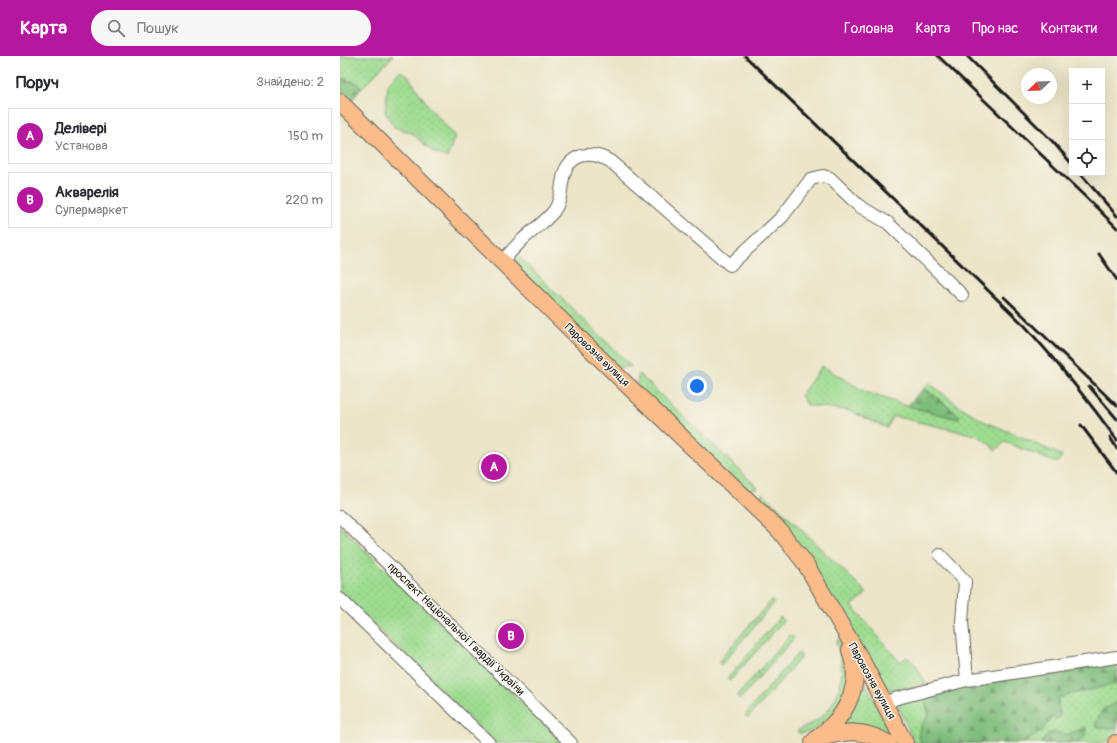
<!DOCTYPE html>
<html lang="uk">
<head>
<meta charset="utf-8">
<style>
	:root { --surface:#fff; --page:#f7f7f7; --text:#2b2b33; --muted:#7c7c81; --line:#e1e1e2; --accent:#b5179e }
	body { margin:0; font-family:Pangolin,sans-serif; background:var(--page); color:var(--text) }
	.controls { position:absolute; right:12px; top:12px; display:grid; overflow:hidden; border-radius:0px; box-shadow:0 4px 16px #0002 }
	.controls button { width:36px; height:36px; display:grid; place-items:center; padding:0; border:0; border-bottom:1px solid var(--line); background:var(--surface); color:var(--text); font:20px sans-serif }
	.compass { position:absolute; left:681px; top:12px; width:36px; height:36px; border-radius:50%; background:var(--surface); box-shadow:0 4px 16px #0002; rotate:247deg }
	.you { position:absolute; left:357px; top:330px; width:14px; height:14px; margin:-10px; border:3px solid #fff; border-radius:50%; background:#1a73e8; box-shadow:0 0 0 6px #1a73e833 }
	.badge { display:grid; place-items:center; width:26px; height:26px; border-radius:50%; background:var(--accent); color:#fff; font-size:13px; font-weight:700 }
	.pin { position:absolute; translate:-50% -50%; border:2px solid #fff; box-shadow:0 1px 4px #0006 }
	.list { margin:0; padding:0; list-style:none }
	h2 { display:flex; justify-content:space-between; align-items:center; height:52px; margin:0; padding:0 16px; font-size:17px }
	h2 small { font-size:13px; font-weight:400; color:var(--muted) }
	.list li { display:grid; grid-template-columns:26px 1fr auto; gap:12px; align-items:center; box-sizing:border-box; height:56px; margin:0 8px 8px; padding:0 8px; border:1px solid var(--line); border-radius:0px }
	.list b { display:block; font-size:15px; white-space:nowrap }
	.list p { margin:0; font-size:13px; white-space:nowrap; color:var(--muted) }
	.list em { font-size:13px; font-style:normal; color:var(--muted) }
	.icon { flex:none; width:22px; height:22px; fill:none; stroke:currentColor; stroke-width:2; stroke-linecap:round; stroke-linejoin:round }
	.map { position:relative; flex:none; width:777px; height:687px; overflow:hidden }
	header { display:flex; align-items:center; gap:24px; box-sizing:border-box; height:56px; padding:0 20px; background:var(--accent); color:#fff }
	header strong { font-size:19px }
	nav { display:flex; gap:22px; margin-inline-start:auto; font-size:14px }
	.search { width:280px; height:36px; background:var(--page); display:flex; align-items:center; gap:10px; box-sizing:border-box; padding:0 14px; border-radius:22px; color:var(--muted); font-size:15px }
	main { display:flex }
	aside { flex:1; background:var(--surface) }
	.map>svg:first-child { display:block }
	.grass { fill:url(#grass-dots); stroke:#5d7c56 }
	.forest { fill:url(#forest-firs); stroke:#4d6c4c }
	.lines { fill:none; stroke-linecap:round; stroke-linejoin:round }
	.minor-casing { stroke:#646259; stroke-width:14 }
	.major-casing { stroke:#646259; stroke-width:18 }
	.minor { stroke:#fff; stroke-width:12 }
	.major { stroke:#f9bc8a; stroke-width:16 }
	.rail { stroke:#1c1c1c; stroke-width:3 }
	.labels { text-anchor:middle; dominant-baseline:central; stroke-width:3; stroke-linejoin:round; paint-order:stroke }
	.street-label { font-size:11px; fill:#1c1c1c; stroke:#f7f3e8 }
</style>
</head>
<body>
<header>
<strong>Карта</strong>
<div class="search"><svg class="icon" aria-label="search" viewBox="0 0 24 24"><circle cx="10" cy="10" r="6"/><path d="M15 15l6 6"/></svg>Пошук</div>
<nav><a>Головна</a><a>Карта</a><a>Про нас</a><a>Контакти</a></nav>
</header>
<main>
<aside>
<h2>Поруч<small>Знайдено: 2</small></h2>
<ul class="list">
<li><span class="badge">A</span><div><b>Делівері</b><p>Установа</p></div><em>150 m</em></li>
<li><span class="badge">B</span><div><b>Акварелія</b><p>Супермаркет</p></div><em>220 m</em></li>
</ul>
</aside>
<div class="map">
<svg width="777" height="687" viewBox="0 0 777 687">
	<defs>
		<pattern id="grass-dots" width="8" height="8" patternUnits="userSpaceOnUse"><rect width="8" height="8" fill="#9edc91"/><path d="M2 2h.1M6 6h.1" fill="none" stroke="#88bc7c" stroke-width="1.8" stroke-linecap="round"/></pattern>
		<pattern id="forest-firs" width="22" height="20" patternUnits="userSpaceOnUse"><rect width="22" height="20" fill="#7ebc7b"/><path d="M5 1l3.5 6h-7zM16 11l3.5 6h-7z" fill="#669864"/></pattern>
	</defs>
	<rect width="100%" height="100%" fill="#f7f3e8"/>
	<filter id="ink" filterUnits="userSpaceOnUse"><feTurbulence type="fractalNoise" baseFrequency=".025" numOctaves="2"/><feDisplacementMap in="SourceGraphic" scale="8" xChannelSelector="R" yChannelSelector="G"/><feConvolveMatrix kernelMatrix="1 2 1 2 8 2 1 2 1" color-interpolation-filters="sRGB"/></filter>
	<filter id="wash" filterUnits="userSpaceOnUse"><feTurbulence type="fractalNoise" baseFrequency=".012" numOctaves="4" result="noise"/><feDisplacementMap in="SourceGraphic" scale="16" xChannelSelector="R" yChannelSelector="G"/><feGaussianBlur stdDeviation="0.9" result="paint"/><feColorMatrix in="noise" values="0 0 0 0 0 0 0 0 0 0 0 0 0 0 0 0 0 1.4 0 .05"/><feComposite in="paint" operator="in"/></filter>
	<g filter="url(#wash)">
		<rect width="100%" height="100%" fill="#ebe5c9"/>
		<path class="grass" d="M 0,0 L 53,0 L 21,33 L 17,27 L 0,22 Z
			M 60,15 L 68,20 L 89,51 L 115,80 L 107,102 L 93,96 L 72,77 L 54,71 L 45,56 L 48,28 Z
			M 176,198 L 291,310 L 279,312 L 174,208 Z
			M 482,310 L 526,336 L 567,350 L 620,360 L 584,332 L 589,327 L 618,349 L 645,366 L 675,378 L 722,400 L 717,407 L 665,386 L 656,394 L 639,380 L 553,360 L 547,372 L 510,355 L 467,349 L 461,339 Z
			M 299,318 L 418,432 L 408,433 L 402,431 L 300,335 L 297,327 Z
			M 423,437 L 527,537 L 512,550 L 560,606 L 567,601 L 575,608 L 586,628 L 552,634 L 545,632 L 421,445 L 421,439 Z
			M 0,470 L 223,687 L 155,687 L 0,535 Z
			M 431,544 L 434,547 L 381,609 L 378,606 Z
			M 440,561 L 444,564 L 390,625 L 387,623 Z
			M 450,579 L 454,582 L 400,643 L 397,640 Z
			M 498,583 C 503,586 504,591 506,596 C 510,609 508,624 505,636 C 500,652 476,680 458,677 L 458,674 C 466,671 473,667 480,662 C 502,644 507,612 496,586 Z
			M 458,597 L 462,600 L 408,662 L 405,659 Z
			M 777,603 L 777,679 L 762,687 L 575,687 L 556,646 L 591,636 Z
			M 523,623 L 554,681 C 540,671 523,667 505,669 L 503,665 Z"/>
		<path class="forest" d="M 0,22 L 17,27 L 21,33 L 11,45 L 0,35 Z
			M 584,332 L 620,360 L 618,363 L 567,350 Z
			M 777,603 L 777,626 L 772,629 L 719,641 L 718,650 L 721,659 L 716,663 L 713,660 L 702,675 L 684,687 L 581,687 L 578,680 L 582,667 L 589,659 L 585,646 L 591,636 L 616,630 L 637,633 L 653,625 L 703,618 L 715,620 Z
			M 777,645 L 777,672 L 758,672 L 755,669 C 758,664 760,655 765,652 C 769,649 773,649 777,645 Z
			M 746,671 L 746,679 L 738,687 L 701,687 L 708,678 L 715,676 L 726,679 Z"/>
	</g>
	<g filter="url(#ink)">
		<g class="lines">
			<g class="minor-casing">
				<path id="minor" d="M 161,206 C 168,199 175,191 182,184 C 193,174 205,166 214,155 C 227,137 215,113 238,101 C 250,96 260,100 270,105 L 390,209 L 442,161 L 471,123 L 483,120 L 490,122 L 519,150 L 548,167 L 622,239
					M 0,461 L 231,687
					M 600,499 L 625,525 L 622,566 L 627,624
					M 0,543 L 149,687
					M 545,648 L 554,643 L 627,624 L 777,601"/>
			</g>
			<g class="major-casing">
				<path id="major" d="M 0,46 L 284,326 L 439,474 L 465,507 L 522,605 L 565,687
					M 479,683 C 505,674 524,673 548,687
					M 473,686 C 479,680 486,675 492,669 C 507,655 518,630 514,609 C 513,604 511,599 510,594
					M 776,687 L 777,687"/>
			</g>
			<use href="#minor" class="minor"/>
			<use href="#major" class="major"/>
			<path class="rail" d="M 405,0 L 685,270 C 718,307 748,344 777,384
				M 598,0 L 757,152 L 777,172
				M 627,0 L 713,86 L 732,108
				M 740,117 L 777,160
				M 759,198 L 777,224
				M 664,241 L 777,350
				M 749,330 L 777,363
				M 741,369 L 777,417
				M 770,381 L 777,393"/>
		</g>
	</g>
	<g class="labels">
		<g class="street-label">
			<text transform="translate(257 299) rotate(44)">Паровозна вулиця</text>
			<text transform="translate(116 573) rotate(44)">проспект Національної Гвардії України</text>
			<text transform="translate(532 625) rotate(61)">Паровозна вулиця</text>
		</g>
	</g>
</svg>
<div class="controls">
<button>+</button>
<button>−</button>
<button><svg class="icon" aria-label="locate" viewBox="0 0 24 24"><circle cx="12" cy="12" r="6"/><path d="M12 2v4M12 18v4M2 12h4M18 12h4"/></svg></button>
</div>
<svg class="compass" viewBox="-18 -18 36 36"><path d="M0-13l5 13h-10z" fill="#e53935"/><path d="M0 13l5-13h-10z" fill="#7c7c81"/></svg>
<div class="you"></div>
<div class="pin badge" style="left:154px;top:411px">A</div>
<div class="pin badge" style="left:171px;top:580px">B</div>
</div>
</main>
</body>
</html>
